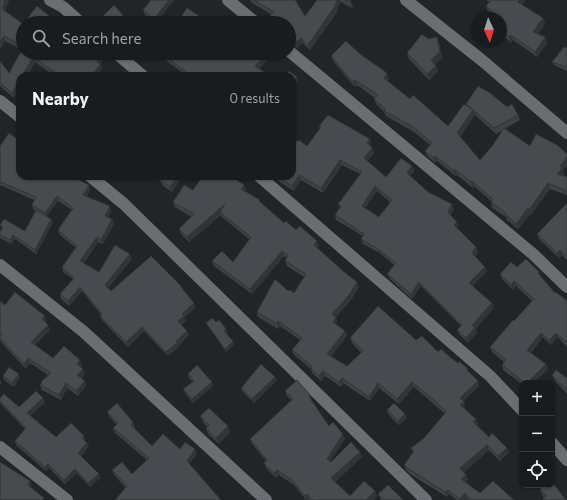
<!DOCTYPE html>
<html lang="en">
<head>
<meta charset="utf-8">
<style>
	:root { --surface:#191c1e; --page:#222527; --text:#f1f3f6; --muted:#9fa1a4; --line:#373a3c }
	body { margin:0; font-family:Commissioner,sans-serif; background:var(--page); color:var(--text) }
	.controls { position:absolute; right:12px; bottom:12px; display:grid; overflow:hidden; border-radius:8px; box-shadow:0 1px 3px #0004 }
	.controls button { width:36px; height:36px; display:grid; place-items:center; padding:0; border:0; border-bottom:1px solid var(--line); background:var(--surface); color:var(--text); font:20px sans-serif }
	.compass { position:absolute; left:471px; top:12px; width:36px; height:36px; border-radius:50%; background:var(--surface); box-shadow:0 1px 3px #0004; rotate:176deg }
	.list { margin:0; padding:0; list-style:none }
	h2 { display:flex; justify-content:space-between; align-items:center; height:52px; margin:0; padding:0 16px; font-size:17px }
	h2 small { font-size:13px; font-weight:400; color:var(--muted) }
	.icon { flex:none; width:22px; height:22px; fill:none; stroke:currentColor; stroke-width:2; stroke-linecap:round; stroke-linejoin:round }
	.map { position:relative; flex:none; width:567px; height:500px; overflow:hidden }
	.search { position:absolute; background:var(--surface); box-shadow:0 1px 3px #0004; left:16px; top:16px; width:280px; height:44px; display:flex; align-items:center; gap:10px; box-sizing:border-box; padding:0 14px; border-radius:22px; color:var(--muted); font-size:15px }
	.panel { position:absolute; background:var(--surface); box-shadow:0 1px 3px #0004; left:16px; top:72px; width:280px; height:108px; border-radius:12px }
	.map>svg:first-child { display:block }
	.lines { fill:none; stroke-linecap:round; stroke-linejoin:round }
	.street { stroke:#6a6e73; stroke-width:12 }
	.wall { fill:#3d4044; fill-rule:evenodd }
	.shaded-wall { fill:#323437 }
	.building { fill:#474b4f; stroke:#323437; fill-rule:evenodd }
</style>
</head>
<body>
<div class="map">
<svg width="567" height="500" viewBox="0 0 567 500">
	<rect width="100%" height="100%" fill="#212528"/>
	<g class="lines">
		<path class="street" d="M 50,0 L 63,7 L 81,23
			M 228,0 L 256,23
			M 406,0 L 484,62 L 567,133
			M 289,51 L 533,254 L 567,287
			M 116,53 L 143,76
			M 0,101 L 20,117
			M 90,176 L 124,204 L 426,500
			M 259,176 L 490,376 L 522,410
			M 0,265 L 84,332 L 266,500
			M 552,443 L 567,460
			M 0,447 L 67,500"/>
	</g>
	<path class="wall" d="M 0,0 L 9,0 L 5,11 L 23,24 L 23,53 L 97,53 L 97,54 L 100,56 L 102,61 L 100,64 L 102,69 L 53,75 L 35,62 L 27,76 L 20,76 L 14,98 L 0,86 L 0,61 L 9,73 L 22,50 L 5,41 L 0,50 Z
		M 149,0 L 174,0 L 156,23 L 155,23 L 145,15 L 143,10 L 150,1 Z
		M 250,0 L 295,0 L 305,16 L 317,0 L 349,0 L 353,7 L 352,8 L 341,2 L 338,6 L 337,12 L 310,50 L 303,43 L 297,48 L 289,39 L 289,23 L 274,23 L 272,21 L 270,15 L 271,14 L 252,3 Z
		M 486,0 L 525,0 L 522,5 L 543,18 L 545,24 L 538,34 L 545,37 L 547,43 L 537,57 L 513,40 L 511,43 L 501,33 L 501,18 L 491,14 L 488,12 L 486,6 L 489,2 Z
		M 102,17 L 126,19 L 128,23 L 105,23 L 103,21 Z
		M 428,39 L 439,43 L 442,58 L 435,64 L 436,66 L 438,71 L 429,80 L 409,59 L 407,53 Z
		M 567,48 L 567,71 L 554,65 L 552,62 Z
		M 153,53 L 271,53 L 271,55 L 259,69 L 270,76 L 181,76 L 183,73 L 164,59 L 162,61 Z
		M 360,54 L 389,79 L 387,81 L 410,99 L 448,126 L 467,106 L 466,104 L 507,107 L 518,115 L 520,120 L 504,129 L 530,146 L 567,154 L 567,165 L 563,170 L 564,174 L 563,175 L 567,177 L 567,195 L 550,189 L 531,215 L 530,214 L 518,229 L 507,220 L 506,217 L 492,208 L 491,202 L 491,201 L 474,186 L 473,188 L 457,175 L 456,176 L 437,161 L 436,163 L 427,156 L 425,151 L 430,145 L 414,132 L 386,116 L 384,112 L 376,104 L 374,99 L 375,98 L 357,85 L 355,87 L 333,61 L 331,56 ZM 475,115 L 496,134 L 503,130 L 493,145 L 480,160 L 460,137 Z
		M 319,126 L 370,139 L 371,144 L 370,146 L 372,148 L 374,153 L 367,161 L 386,177 L 412,166 L 414,171 L 410,176 L 428,192 L 454,209 L 450,215 L 457,222 L 458,226 L 457,228 L 476,247 L 478,252 L 475,256 L 485,267 L 487,271 L 472,286 L 494,308 L 476,328 L 477,333 L 468,343 L 459,334 L 457,330 L 461,326 L 421,286 L 412,299 L 389,278 L 387,274 L 394,265 L 380,253 L 363,244 L 361,239 L 363,236 L 336,220 L 335,215 L 340,208 L 338,204 L 360,174 L 342,165 L 323,193 L 301,180 L 294,191 L 275,179 L 274,176 L 292,176 L 298,142 L 307,146 L 320,129 ZM 377,191 L 390,202 L 379,217 L 365,208 Z
		M 0,146 L 20,176 L 90,190 L 86,196 L 111,211 L 108,217 L 112,219 L 114,224 L 103,244 L 98,242 L 84,263 L 99,272 L 132,259 L 108,288 L 111,291 L 182,289 L 194,303 L 195,308 L 184,318 L 186,320 L 181,325 L 189,335 L 179,345 L 179,347 L 168,356 L 144,331 L 128,347 L 102,320 L 100,316 L 101,315 L 82,291 L 69,306 L 61,299 L 60,294 L 73,279 L 63,272 L 62,267 L 76,248 L 60,235 L 58,230 L 72,210 L 58,201 L 47,216 L 53,222 L 36,254 L 15,239 L 12,244 L 0,238 L 0,232 L 2,229 L 0,225 L 25,231 L 36,211 L 33,209 L 32,205 L 34,200 L 0,185 Z
		M 154,176 L 182,176 L 172,192 L 163,186 L 161,182 L 155,177 Z
		M 193,190 L 246,190 L 245,191 L 260,202 L 284,223 L 296,230 L 319,246 L 317,248 L 359,287 L 351,300 L 336,317 L 337,322 L 336,324 L 345,331 L 347,336 L 331,356 L 347,366 L 361,353 L 352,343 L 350,338 L 416,340 L 438,352 L 451,358 L 470,373 L 479,386 L 463,401 L 465,406 L 464,408 L 478,424 L 477,425 L 489,437 L 509,452 L 500,461 L 489,450 L 464,472 L 466,475 L 468,480 L 465,482 L 480,493 L 514,500 L 469,500 L 467,498 L 466,500 L 457,500 L 449,494 L 447,497 L 410,474 L 406,470 L 404,465 L 413,453 L 411,448 L 424,438 L 445,414 L 436,406 L 414,387 L 399,404 L 379,388 L 370,401 L 343,383 L 341,387 L 325,376 L 321,381 L 312,373 L 311,369 L 294,355 L 292,350 L 300,340 L 280,326 L 278,329 L 258,317 L 257,312 L 288,291 L 294,293 L 304,277 L 287,266 L 285,261 L 287,258 L 284,256 L 252,294 L 214,266 L 212,261 L 233,262 L 250,240 L 222,217 L 221,215 L 189,242 L 181,234 L 179,229 L 191,217 L 175,207 L 173,202 Z
		M 567,203 L 567,260 L 562,255 L 559,258 L 539,239 L 537,234 Z
		M 500,274 L 540,276 L 555,293 L 567,301 L 567,347 L 558,337 L 551,345 L 543,337 L 531,353 L 546,364 L 548,369 L 533,383 L 522,383 L 522,384 L 503,370 L 502,365 L 504,362 L 492,352 L 490,347 L 532,301 L 516,286 L 513,290 L 502,279 Z
		M 0,301 L 5,305 L 47,321 L 46,323 L 50,330 L 35,345 L 53,358 L 82,366 L 81,367 L 85,374 L 81,378 L 85,381 L 86,386 L 78,396 L 67,388 L 61,400 L 42,390 L 40,385 L 41,383 L 41,382 L 48,375 L 30,363 L 26,369 L 1,342 L 0,340 Z
		M 216,322 L 228,333 L 227,334 L 234,344 L 226,352 L 208,326 L 206,323 Z
		M 188,374 L 213,386 L 193,403 L 185,393 L 183,389 L 193,382 L 189,378 Z
		M 552,375 L 567,378 L 567,394 L 555,381 Z
		M 3,376 L 20,377 L 14,387 L 4,380 Z
		M 277,380 L 254,403 L 242,391 L 241,388 Z
		M 285,391 L 312,400 L 312,401 L 329,426 L 345,439 L 330,461 L 331,462 L 360,452 L 362,457 L 335,482 L 350,496 L 375,491 L 377,496 L 373,500 L 310,500 L 309,499 L 306,500 L 294,485 L 279,475 L 276,478 L 266,468 L 264,463 L 266,461 L 252,444 L 250,439 L 291,400 L 287,396 Z
		M 0,398 L 19,407 L 45,402 L 30,416 L 56,437 L 84,436 L 85,441 L 87,443 L 89,446 L 81,456 L 100,478 L 90,487 L 77,473 L 65,484 L 49,468 L 46,471 L 16,445 L 15,441 L 25,429 L 0,403 Z
		M 387,410 L 405,414 L 407,418 L 399,425 L 388,414 Z
		M 107,412 L 133,422 L 135,427 L 134,428 L 152,446 L 180,449 L 197,454 L 126,488 L 114,475 L 112,470 L 132,474 L 147,460 L 115,433 L 113,428 L 117,425 L 109,416 Z
		M 200,416 L 230,432 L 219,444 L 209,435 L 206,429 L 207,427 L 203,422 Z
		M 540,489 L 566,500 L 544,498 L 542,494 Z
		M 378,494 L 403,500 L 381,500 Z"/>
	<path class="shaded-wall" d="M 5,0 L 9,0 L 3,14 L 2,9 Z
		M 169,0 L 174,0 L 156,23 L 154,19 Z
		M 337,0 L 341,0 L 341,2 L 338,6 L 337,12 L 310,50 L 308,45 Z
		M 520,0 L 525,0 L 520,7 L 518,2 Z
		M 351,1 L 353,7 L 352,8 L 350,2 Z
		M 543,18 L 545,24 L 535,38 L 533,32 Z
		M 126,19 L 127,23 L 122,23 Z
		M 511,35 L 513,40 L 511,43 L 509,37 Z
		M 4,36 L 5,41 L 0,50 L 0,42 Z
		M 437,37 L 439,43 L 442,58 L 433,66 L 431,60 Z
		M 545,37 L 547,43 L 537,57 L 535,52 Z
		M 301,38 L 303,43 L 297,48 L 295,43 Z
		M 268,53 L 271,53 L 271,55 L 257,71 L 255,66 Z
		M 162,54 L 164,59 L 162,61 L 161,56 Z
		M 100,56 L 102,61 L 100,64 L 102,69 L 97,76 L 92,76 L 97,62 Z
		M 33,57 L 35,62 L 27,76 L 22,76 Z
		M 436,66 L 438,71 L 429,80 L 427,74 Z
		M 387,73 L 389,79 L 386,83 L 384,78 Z
		M 297,77 L 298,81 L 292,89 L 292,83 Z
		M 20,80 L 20,88 L 14,98 L 12,93 Z
		M 355,80 L 357,85 L 355,87 L 353,82 Z
		M 473,110 L 475,115 L 459,139 L 457,133 Z
		M 370,139 L 371,144 L 368,148 L 367,143 Z
		M 372,148 L 374,153 L 366,163 L 364,158 Z
		M 435,156 L 437,161 L 436,163 L 434,158 Z
		M 567,157 L 567,165 L 563,170 L 564,174 L 559,179 L 557,174 L 560,166 Z
		M 340,160 L 342,165 L 323,193 L 321,188 Z
		M 412,166 L 414,171 L 408,178 L 407,173 Z
		M 455,169 L 457,175 L 456,176 L 454,171 Z
		M 299,175 L 301,180 L 294,191 L 292,186 Z
		M 177,176 L 182,176 L 172,192 L 170,187 Z
		M 472,181 L 474,186 L 473,188 L 471,182 Z
		M 548,183 L 550,189 L 531,215 L 529,210 Z
		M 89,185 L 90,190 L 85,200 L 83,195 Z
		M 244,185 L 246,190 L 243,194 L 241,189 Z
		M 375,186 L 377,191 L 363,210 L 362,206 Z
		M 57,196 L 58,201 L 46,217 L 45,213 Z
		M 225,204 L 220,212 L 221,215 L 189,242 L 187,237 Z
		M 452,204 L 454,209 L 449,217 L 448,212 Z
		M 110,206 L 111,211 L 107,220 L 105,216 Z
		M 528,208 L 530,214 L 518,229 L 516,224 Z
		M 51,219 L 53,222 L 36,254 L 35,250 Z
		M 112,219 L 114,224 L 103,244 L 101,240 Z
		M 457,222 L 458,226 L 455,230 L 454,225 Z
		M 13,235 L 15,239 L 12,244 L 10,240 Z
		M 97,237 L 98,242 L 82,265 L 80,261 Z
		M 317,241 L 319,246 L 315,250 L 314,245 Z
		M 476,247 L 478,252 L 474,257 L 472,253 Z
		M 560,250 L 562,255 L 559,258 L 557,253 Z
		M 282,251 L 284,256 L 252,294 L 250,289 Z
		M 130,254 L 132,259 L 106,289 L 105,285 Z
		M 485,267 L 487,271 L 471,288 L 469,283 Z
		M 514,281 L 516,286 L 513,290 L 511,285 Z
		M 357,282 L 359,287 L 351,300 L 336,317 L 337,322 L 334,327 L 333,322 L 332,314 Z
		M 419,282 L 421,286 L 412,299 L 411,294 Z
		M 80,287 L 82,291 L 69,306 L 68,301 Z
		M 194,303 L 195,308 L 184,318 L 186,320 L 180,326 L 178,321 L 182,314 Z
		M 492,303 L 494,308 L 476,328 L 477,333 L 468,343 L 466,338 L 472,325 Z
		M 45,316 L 47,321 L 44,324 L 42,319 Z
		M 278,321 L 280,326 L 278,329 L 277,324 Z
		M 48,325 L 50,330 L 33,347 L 31,342 Z
		M 142,327 L 144,331 L 128,347 L 126,342 Z
		M 226,329 L 228,333 L 225,335 L 224,331 Z
		M 187,331 L 189,335 L 179,345 L 179,347 L 168,356 L 166,352 Z
		M 345,331 L 347,336 L 329,359 L 327,354 Z
		M 541,333 L 543,337 L 529,355 L 527,350 Z
		M 556,333 L 558,337 L 551,345 L 549,340 Z
		M 233,341 L 234,344 L 226,352 L 225,349 Z
		M 28,358 L 30,363 L 26,369 L 24,364 Z
		M 80,360 L 82,366 L 79,369 L 77,364 Z
		M 546,364 L 548,369 L 533,383 L 527,383 Z
		M 83,369 L 85,374 L 79,380 L 77,375 Z
		M 323,371 L 325,376 L 321,381 L 319,376 Z
		M 19,374 L 20,377 L 14,387 L 12,383 Z
		M 275,377 L 277,380 L 254,403 L 252,399 Z
		M 0,378 L 2,383 L 0,386 Z
		M 342,378 L 343,383 L 341,387 L 339,382 Z
		M 85,381 L 86,386 L 78,396 L 76,391 Z
		M 478,381 L 479,386 L 462,403 L 460,398 Z
		M 212,382 L 213,386 L 193,403 L 192,399 Z
		M 412,382 L 414,387 L 399,404 L 397,399 Z
		M 66,383 L 67,388 L 61,400 L 59,395 Z
		M 378,383 L 379,388 L 370,401 L 369,397 Z
		M 310,395 L 312,400 L 310,402 L 309,397 Z
		M 43,398 L 45,402 L 29,417 L 27,413 Z
		M 464,402 L 465,406 L 462,410 L 460,405 Z
		M 405,414 L 407,418 L 399,425 L 398,421 Z
		M 476,419 L 478,424 L 475,427 L 473,422 Z
		M 133,422 L 135,427 L 132,430 L 131,425 Z
		M 228,426 L 230,432 L 219,444 L 216,438 Z
		M 343,434 L 345,439 L 328,464 L 327,459 Z
		M 87,443 L 89,446 L 80,457 L 78,453 Z
		M 487,445 L 489,450 L 462,473 L 460,468 Z
		M 507,448 L 509,452 L 500,461 L 498,456 Z
		M 195,449 L 197,454 L 188,466 L 187,461 Z
		M 360,452 L 362,457 L 333,484 L 331,478 Z
		M 48,464 L 49,468 L 46,471 L 45,467 Z
		M 75,469 L 77,473 L 65,484 L 64,480 Z
		M 277,470 L 279,475 L 276,478 L 274,473 Z
		M 99,474 L 100,478 L 90,487 L 88,483 Z
		M 466,475 L 468,480 L 463,484 L 461,479 Z
		M 30,481 L 32,485 L 30,489 L 28,485 Z
		M 448,490 L 449,494 L 447,497 L 445,492 Z
		M 375,491 L 377,496 L 373,500 L 366,500 Z
		M 465,493 L 467,498 L 466,500 L 461,500 L 460,499 Z
		M 307,494 L 309,499 L 309,500 L 306,500 L 305,496 Z"/>
	<path class="building" d="M 0,0 L 5,0 L 2,9 L 23,24 L 23,46 L 4,36 L 0,42 Z
		M 151,0 L 169,0 L 154,19 L 143,10 Z
		M 254,0 L 295,0 L 305,16 L 317,0 L 337,0 L 335,6 L 308,45 L 301,38 L 295,43 L 289,36 L 289,23 L 277,23 L 270,15 L 274,12 Z
		M 345,0 L 349,0 L 351,1 L 350,2 Z
		M 491,0 L 520,0 L 518,2 L 543,18 L 533,32 L 545,37 L 535,52 L 511,35 L 509,37 L 501,30 L 501,18 L 489,18 L 492,12 L 486,6 Z
		M 114,5 L 126,19 L 122,23 L 107,23 L 102,17 Z
		M 37,6 L 58,23 L 24,23 Z
		M 187,8 L 210,23 L 177,23 Z
		M 67,18 L 71,23 L 61,23 Z
		M 422,34 L 428,39 L 437,37 L 440,52 L 431,60 L 436,66 L 427,74 L 407,53 Z
		M 346,41 L 360,54 L 387,73 L 384,78 L 410,99 L 413,95 L 448,126 L 464,104 L 473,110 L 466,104 L 478,86 L 490,93 L 507,107 L 512,104 L 518,115 L 494,128 L 473,110 L 457,133 L 480,160 L 493,145 L 504,128 L 530,146 L 536,134 L 557,145 L 567,154 L 567,157 L 560,166 L 562,168 L 557,174 L 567,177 L 567,191 L 548,183 L 529,210 L 528,208 L 516,224 L 505,214 L 506,213 L 491,202 L 493,199 L 472,181 L 471,182 L 455,169 L 454,171 L 435,156 L 434,158 L 425,151 L 432,143 L 412,126 L 384,111 L 385,109 L 374,99 L 378,95 L 355,80 L 353,82 L 331,56 Z
		M 564,47 L 567,48 L 567,67 L 552,62 Z
		M 23,48 L 23,53 L 96,53 L 100,56 L 97,62 L 100,64 L 92,76 L 52,76 L 55,72 L 33,57 L 22,76 L 20,76 L 20,80 L 12,93 L 0,83 L 0,61 L 9,73 Z
		M 156,53 L 268,53 L 255,66 L 270,76 L 181,76 L 185,71 L 162,54 L 161,56 Z
		M 125,71 L 132,76 L 121,76 Z
		M 289,71 L 297,77 L 292,83 L 292,76 L 284,76 Z
		M 328,115 L 370,139 L 367,143 L 372,148 L 364,158 L 386,177 L 401,158 L 412,166 L 407,173 L 428,192 L 452,204 L 448,212 L 457,222 L 454,225 L 476,247 L 472,253 L 485,267 L 469,283 L 492,303 L 472,325 L 475,328 L 466,338 L 457,330 L 462,325 L 419,282 L 411,294 L 387,274 L 396,263 L 378,249 L 361,239 L 364,234 L 335,215 L 341,206 L 338,204 L 362,172 L 340,160 L 321,188 L 299,175 L 292,186 L 276,176 L 292,176 L 292,137 L 298,142 L 299,140 L 307,146 L 321,127 L 319,126 ZM 375,186 L 392,200 L 379,217 L 362,206 Z
		M 9,133 L 20,141 L 20,176 L 71,176 L 89,185 L 83,195 L 110,206 L 105,216 L 112,219 L 101,240 L 97,237 L 80,261 L 99,272 L 115,245 L 130,254 L 105,285 L 111,291 L 151,256 L 181,286 L 181,287 L 194,303 L 182,314 L 184,316 L 178,321 L 187,331 L 176,341 L 178,342 L 166,352 L 142,327 L 126,342 L 100,316 L 102,314 L 80,287 L 68,301 L 60,294 L 74,278 L 62,267 L 77,246 L 58,230 L 73,208 L 57,196 L 45,213 L 32,205 L 36,197 L 0,182 L 0,146 Z
		M 158,176 L 177,176 L 170,187 L 161,181 L 163,179 Z
		M 203,176 L 231,176 L 244,185 L 241,189 L 260,200 L 259,201 L 284,223 L 286,221 L 296,230 L 300,226 L 317,241 L 314,245 L 343,271 L 357,282 L 349,295 L 332,314 L 336,317 L 333,322 L 345,331 L 327,354 L 347,366 L 363,351 L 350,338 L 378,306 L 416,340 L 422,336 L 438,352 L 441,349 L 451,358 L 458,363 L 459,361 L 468,369 L 467,370 L 478,381 L 460,398 L 464,402 L 460,405 L 476,419 L 473,422 L 489,437 L 492,433 L 507,448 L 498,456 L 487,445 L 460,468 L 466,475 L 461,479 L 480,493 L 493,481 L 514,500 L 472,500 L 465,493 L 460,499 L 448,490 L 445,492 L 409,469 L 404,465 L 414,451 L 411,448 L 424,438 L 446,412 L 435,401 L 412,382 L 397,399 L 378,383 L 369,397 L 342,378 L 339,382 L 323,371 L 319,376 L 311,368 L 312,366 L 292,350 L 302,338 L 278,321 L 277,324 L 257,312 L 275,279 L 288,291 L 290,290 L 294,293 L 306,274 L 285,261 L 288,255 L 282,251 L 250,289 L 212,261 L 222,251 L 233,262 L 251,237 L 220,212 L 225,204 L 187,237 L 179,229 L 194,214 L 173,202 L 184,185 L 193,190 Z
		M 567,203 L 567,257 L 560,250 L 557,253 L 537,234 Z
		M 36,210 L 51,219 L 35,250 L 13,235 L 10,240 L 0,235 L 0,232 L 3,227 L 0,225 L 4,219 L 25,231 Z
		M 526,259 L 539,272 L 538,273 L 555,293 L 556,292 L 567,301 L 567,341 L 566,342 L 556,333 L 549,340 L 541,333 L 527,350 L 546,364 L 527,383 L 525,383 L 502,365 L 506,360 L 490,347 L 513,320 L 514,321 L 534,299 L 514,281 L 511,285 L 500,274 L 511,262 L 517,267 Z
		M 15,292 L 45,316 L 42,319 L 48,325 L 31,342 L 53,358 L 64,346 L 80,360 L 77,364 L 83,369 L 77,375 L 85,381 L 76,391 L 66,383 L 59,395 L 40,385 L 42,383 L 41,382 L 51,373 L 28,358 L 24,364 L 0,338 L 0,337 L 2,334 L 0,332 L 0,301 L 5,305 Z
		M 212,318 L 216,322 L 219,320 L 226,329 L 224,331 L 233,341 L 225,349 L 206,323 Z
		M 261,364 L 275,377 L 252,399 L 241,388 Z
		M 197,365 L 212,382 L 192,399 L 183,389 L 194,381 L 188,374 Z
		M 9,367 L 19,374 L 12,383 L 3,376 Z
		M 556,370 L 567,378 L 567,390 L 552,375 Z
		M 297,380 L 310,395 L 309,397 L 329,426 L 333,422 L 343,434 L 327,459 L 331,462 L 351,442 L 360,452 L 331,478 L 350,496 L 364,481 L 375,491 L 366,500 L 313,500 L 307,494 L 305,496 L 292,480 L 277,470 L 274,473 L 264,463 L 267,460 L 250,439 L 293,399 L 285,391 Z
		M 36,391 L 43,398 L 27,413 L 56,437 L 71,423 L 84,436 L 82,438 L 87,443 L 78,453 L 99,474 L 88,483 L 75,469 L 64,480 L 48,464 L 45,467 L 15,441 L 26,428 L 0,401 L 0,398 L 4,394 L 19,407 Z
		M 117,403 L 133,422 L 131,425 L 152,446 L 163,434 L 180,449 L 185,442 L 195,449 L 187,461 L 221,500 L 115,500 L 127,486 L 112,470 L 122,462 L 132,474 L 149,458 L 113,428 L 118,423 L 107,412 Z
		M 394,403 L 405,414 L 398,421 L 387,410 Z
		M 209,408 L 228,426 L 216,438 L 206,429 L 209,425 L 200,416 Z
		M 0,462 L 30,481 L 28,485 L 44,498 L 43,500 L 0,500 Z
		M 552,482 L 566,500 L 542,500 L 546,496 L 540,489 L 545,485 L 552,485 Z
		M 388,485 L 403,500 L 384,500 L 378,494 Z"/>
</svg>
<div class="controls">
<button>+</button>
<button>−</button>
<button><svg class="icon" aria-label="locate" viewBox="0 0 24 24"><circle cx="12" cy="12" r="6"/><path d="M12 2v4M12 18v4M2 12h4M18 12h4"/></svg></button>
</div>
<svg class="compass" viewBox="-18 -18 36 36"><path d="M0-13l5 13h-10z" fill="#e53935"/><path d="M0 13l5-13h-10z" fill="#9fa1a4"/></svg>
<div class="search"><svg class="icon" aria-label="search" viewBox="0 0 24 24"><circle cx="10" cy="10" r="6"/><path d="M15 15l6 6"/></svg>Search here</div>
<section class="panel">
<h2>Nearby<small>0 results</small></h2>
<ul class="list">
</ul>
</section>
</div>
</body>
</html>
